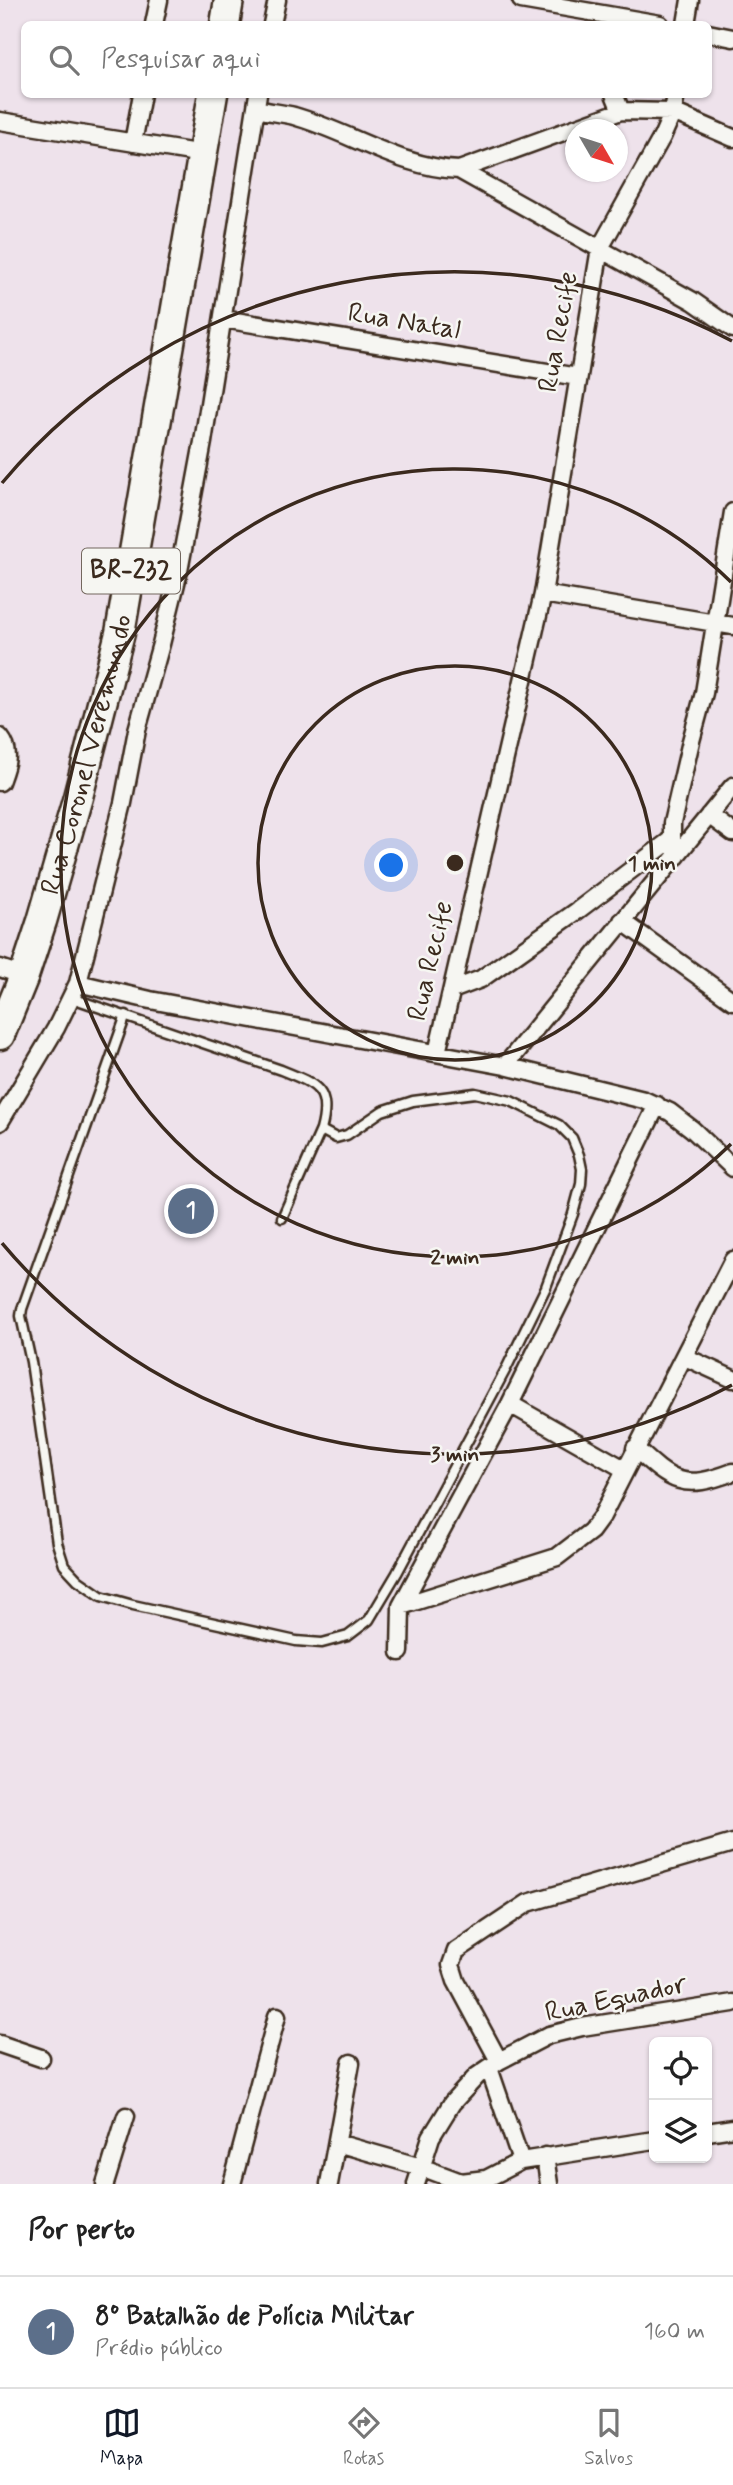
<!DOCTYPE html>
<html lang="pt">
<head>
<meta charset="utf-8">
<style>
	:root { --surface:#fff; --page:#f6f6f6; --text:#222; --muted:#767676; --line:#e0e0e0; --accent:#111827 }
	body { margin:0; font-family:Mynerve,sans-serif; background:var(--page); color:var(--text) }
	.controls { position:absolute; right:21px; bottom:21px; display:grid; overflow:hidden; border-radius:10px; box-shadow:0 2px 5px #0004 }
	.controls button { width:63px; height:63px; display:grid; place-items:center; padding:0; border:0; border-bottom:2px solid var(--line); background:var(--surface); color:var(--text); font:35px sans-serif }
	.compass { position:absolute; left:565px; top:119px; width:63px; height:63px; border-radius:50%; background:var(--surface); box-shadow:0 2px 5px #0004; rotate:129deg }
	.you { position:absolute; left:392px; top:866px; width:24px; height:24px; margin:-18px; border:5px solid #fff; border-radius:50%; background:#1a73e8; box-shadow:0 0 0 10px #1a73e833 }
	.badge { display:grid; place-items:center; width:46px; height:46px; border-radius:50%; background:var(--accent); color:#fff; font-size:23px; font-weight:700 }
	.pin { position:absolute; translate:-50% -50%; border:4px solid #fff; box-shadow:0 2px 7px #0006 }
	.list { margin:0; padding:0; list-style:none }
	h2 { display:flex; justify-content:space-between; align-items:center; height:91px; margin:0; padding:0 28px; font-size:30px }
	h2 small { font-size:23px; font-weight:400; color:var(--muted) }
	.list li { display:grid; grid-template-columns:46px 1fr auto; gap:21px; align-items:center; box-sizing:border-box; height:112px; padding:0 28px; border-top:2px solid var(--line) }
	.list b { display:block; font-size:26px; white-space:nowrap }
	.list p { margin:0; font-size:23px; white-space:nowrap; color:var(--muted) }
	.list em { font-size:23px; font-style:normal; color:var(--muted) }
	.icon { flex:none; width:38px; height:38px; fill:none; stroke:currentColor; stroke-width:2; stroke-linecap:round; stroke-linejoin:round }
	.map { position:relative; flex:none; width:733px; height:2184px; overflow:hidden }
	.search { position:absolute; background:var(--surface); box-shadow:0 2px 5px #0004; left:21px; right:21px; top:21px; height:77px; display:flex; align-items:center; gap:18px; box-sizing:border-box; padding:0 24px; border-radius:10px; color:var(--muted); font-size:26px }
	.sheet { height:203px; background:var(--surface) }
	nav { display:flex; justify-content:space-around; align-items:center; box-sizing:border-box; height:98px; border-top:2px solid var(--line); background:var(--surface); font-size:19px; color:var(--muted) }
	nav a { display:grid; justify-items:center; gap:4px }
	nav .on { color:var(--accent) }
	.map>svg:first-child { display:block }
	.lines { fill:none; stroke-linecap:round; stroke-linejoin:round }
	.lane-casing { stroke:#3b2a1e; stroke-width:13 }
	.street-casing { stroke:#3b2a1e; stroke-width:21 }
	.highway-casing { stroke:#3b2a1e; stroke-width:33 }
	.lane { stroke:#f6f6f2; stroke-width:8 }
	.street { stroke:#f6f6f2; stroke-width:16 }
	.highway { stroke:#f6f6f2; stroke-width:28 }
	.ring { fill:none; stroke:#3b2a1e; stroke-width:3.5 }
	.labels { text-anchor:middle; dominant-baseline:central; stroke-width:5; stroke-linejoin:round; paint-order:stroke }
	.shield { fill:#f6f6f2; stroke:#73675e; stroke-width:2 }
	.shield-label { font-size:26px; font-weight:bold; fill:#3b2a1e }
	.street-label { font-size:28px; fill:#3b2a1e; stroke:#f6f6f2 }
	.centre { fill:#3b2a1e; stroke:#f6f6f2; stroke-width:3.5 }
	.ring-label { font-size:21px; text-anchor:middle; font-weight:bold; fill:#3b2a1e; stroke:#f6f6f2; stroke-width:5; stroke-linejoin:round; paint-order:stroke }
</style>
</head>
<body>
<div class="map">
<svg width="733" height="2184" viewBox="0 0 733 2184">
	<rect width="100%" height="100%" fill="#eee2eb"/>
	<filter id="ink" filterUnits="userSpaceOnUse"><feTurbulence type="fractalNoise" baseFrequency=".0143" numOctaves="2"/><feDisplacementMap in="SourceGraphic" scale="14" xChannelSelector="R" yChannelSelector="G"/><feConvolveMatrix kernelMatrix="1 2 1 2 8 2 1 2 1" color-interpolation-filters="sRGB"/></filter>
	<g filter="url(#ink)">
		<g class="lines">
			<g class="lane-casing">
				<path id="lane" d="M 72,998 L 281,1070 C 316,1084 332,1089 321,1130 L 336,1138 L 347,1135 L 382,1111 L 413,1101 L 475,1093 L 511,1101 L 559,1125 L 572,1138 L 579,1155 L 582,1169 L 581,1184 L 573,1214 L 546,1287 L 507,1367 L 397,1573 L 369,1620 L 348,1636 L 322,1643 L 296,1641 L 133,1605 L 101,1596 L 78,1580 L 64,1565 L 57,1543 L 31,1362 L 21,1316 L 22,1309 L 126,1015
					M 282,1218 L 321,1130"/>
			</g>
			<g class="street-casing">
				<path id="street" d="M 521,0 L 660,24
					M 154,24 L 159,0
					M 272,24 L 277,0
					M 686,24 L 690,0
					M 708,33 L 733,38
					M 614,94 L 621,111
					M 676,94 L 673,112 L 662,137 L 600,248 L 543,594 L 733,626
					M 257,109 C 269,112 282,113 294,116 C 350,132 401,168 459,170 L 621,111 L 673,112 L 733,138
					M 0,121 L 203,154
					M 133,143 L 142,94
					M 459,170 L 693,301 L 733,329
					M 223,319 L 578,377
					M 0,737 C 12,752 6,766 0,782
					M 709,815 L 733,833
					M 677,856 L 672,839 L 672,823 L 691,741 L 704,693 L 733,512
					M 622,921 L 733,1001
					M 0,968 L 24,976
					M 78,983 L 150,1000 L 505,1066 L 644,1100 L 670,1112 L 692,1129 L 733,1168
					M 452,990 L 481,979 L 577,911 L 672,839
					M 437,1053 L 543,594
					M 505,1066 L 733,786
					M 0,1122 L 56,1028 L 78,983 L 123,803 L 137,730 L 161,644 L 179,571 L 203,442 L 258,94
					M 685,1357 L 733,1379
					M 510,1404 L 624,1469
					M 635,1448 C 672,1482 683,1491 733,1472
					M 401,1606 L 557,1557 L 591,1531 L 602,1516 L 733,1260
					M 400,1652 L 401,1606 L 510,1404 L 657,1105
					M 0,2044 L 41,2058
					M 499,2061 L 456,1981 L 451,1965 L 456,1951 L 528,1903 L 733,1843
					M 489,2068 L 521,2161
					M 707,2132 L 733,2128
					M 337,2143 L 421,2167 L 461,2182 L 486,2179 L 521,2161 L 654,2140
					M 545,2156 L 549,2184
					M 105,2184 L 126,2116
					M 232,2184 L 277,2016
					M 329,2184 L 351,2063
					M 416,2184 L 431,2137 L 452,2103 L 477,2076 L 499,2061 L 549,2035 L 582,2027 L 733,2003"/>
			</g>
			<g class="highway-casing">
				<g id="highway">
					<path d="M 225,24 L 229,0"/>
					<path id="s1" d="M 0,1035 L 24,976 L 42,921 L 78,797 L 120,633 L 213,94"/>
				</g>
			</g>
			<use href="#lane" class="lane"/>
			<use href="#street" class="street"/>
			<use href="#highway" class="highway"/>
		</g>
	</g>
	<g class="ring">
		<circle cx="455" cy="863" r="197"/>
		<path d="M731 1144A394 394 0 1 1 731 582"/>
		<path d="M732 1385A591 591 0 0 1 2 1243M2 483A591 591 0 0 1 732 341"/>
	</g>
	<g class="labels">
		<rect class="shield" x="82" y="548.5" width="98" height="45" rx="5"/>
		<g class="shield-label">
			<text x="131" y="571">BR-232</text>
		</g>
		<g class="street-label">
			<text transform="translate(404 322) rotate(9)">Rua Natal</text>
			<text transform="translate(559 332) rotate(-80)">Rua Recife</text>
			<text stroke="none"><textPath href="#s1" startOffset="294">Rua Coronel Veremundo</textPath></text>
			<text transform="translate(431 961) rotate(-77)">Rua Recife</text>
			<text transform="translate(616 1999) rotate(-12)">Rua Equador</text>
		</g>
	</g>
	<circle cx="455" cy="863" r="10" class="centre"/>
	<g class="ring-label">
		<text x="652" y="870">1 min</text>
		<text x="455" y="1264">2 min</text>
		<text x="455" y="1461">3 min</text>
	</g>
</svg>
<div class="controls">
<button><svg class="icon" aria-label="locate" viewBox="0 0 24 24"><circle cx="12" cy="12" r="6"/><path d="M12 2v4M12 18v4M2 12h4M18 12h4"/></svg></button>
<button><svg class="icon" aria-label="layers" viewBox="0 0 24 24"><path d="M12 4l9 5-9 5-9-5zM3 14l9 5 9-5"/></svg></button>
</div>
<svg class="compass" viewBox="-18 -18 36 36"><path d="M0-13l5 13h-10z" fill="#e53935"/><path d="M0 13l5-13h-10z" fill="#767676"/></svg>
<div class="you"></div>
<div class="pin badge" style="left:191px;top:1211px;background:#5c6f8a">1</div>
<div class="search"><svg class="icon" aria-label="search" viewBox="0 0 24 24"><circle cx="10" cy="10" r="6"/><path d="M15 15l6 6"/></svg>Pesquisar aqui</div>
</div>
<section class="sheet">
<h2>Por perto<small></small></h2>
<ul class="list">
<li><span class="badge" style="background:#5c6f8a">1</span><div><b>8º Batalhão de Polícia Militar</b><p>Prédio público</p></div><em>160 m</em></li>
</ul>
</section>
<nav>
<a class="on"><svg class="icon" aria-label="map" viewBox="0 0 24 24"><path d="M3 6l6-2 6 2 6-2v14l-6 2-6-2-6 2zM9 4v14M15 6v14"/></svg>Mapa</a>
<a><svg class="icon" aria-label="directions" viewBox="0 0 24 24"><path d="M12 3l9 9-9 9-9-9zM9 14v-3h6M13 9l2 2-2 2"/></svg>Rotas</a>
<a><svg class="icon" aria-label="saved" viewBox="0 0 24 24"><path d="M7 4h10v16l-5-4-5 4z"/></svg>Salvos</a>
</nav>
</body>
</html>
